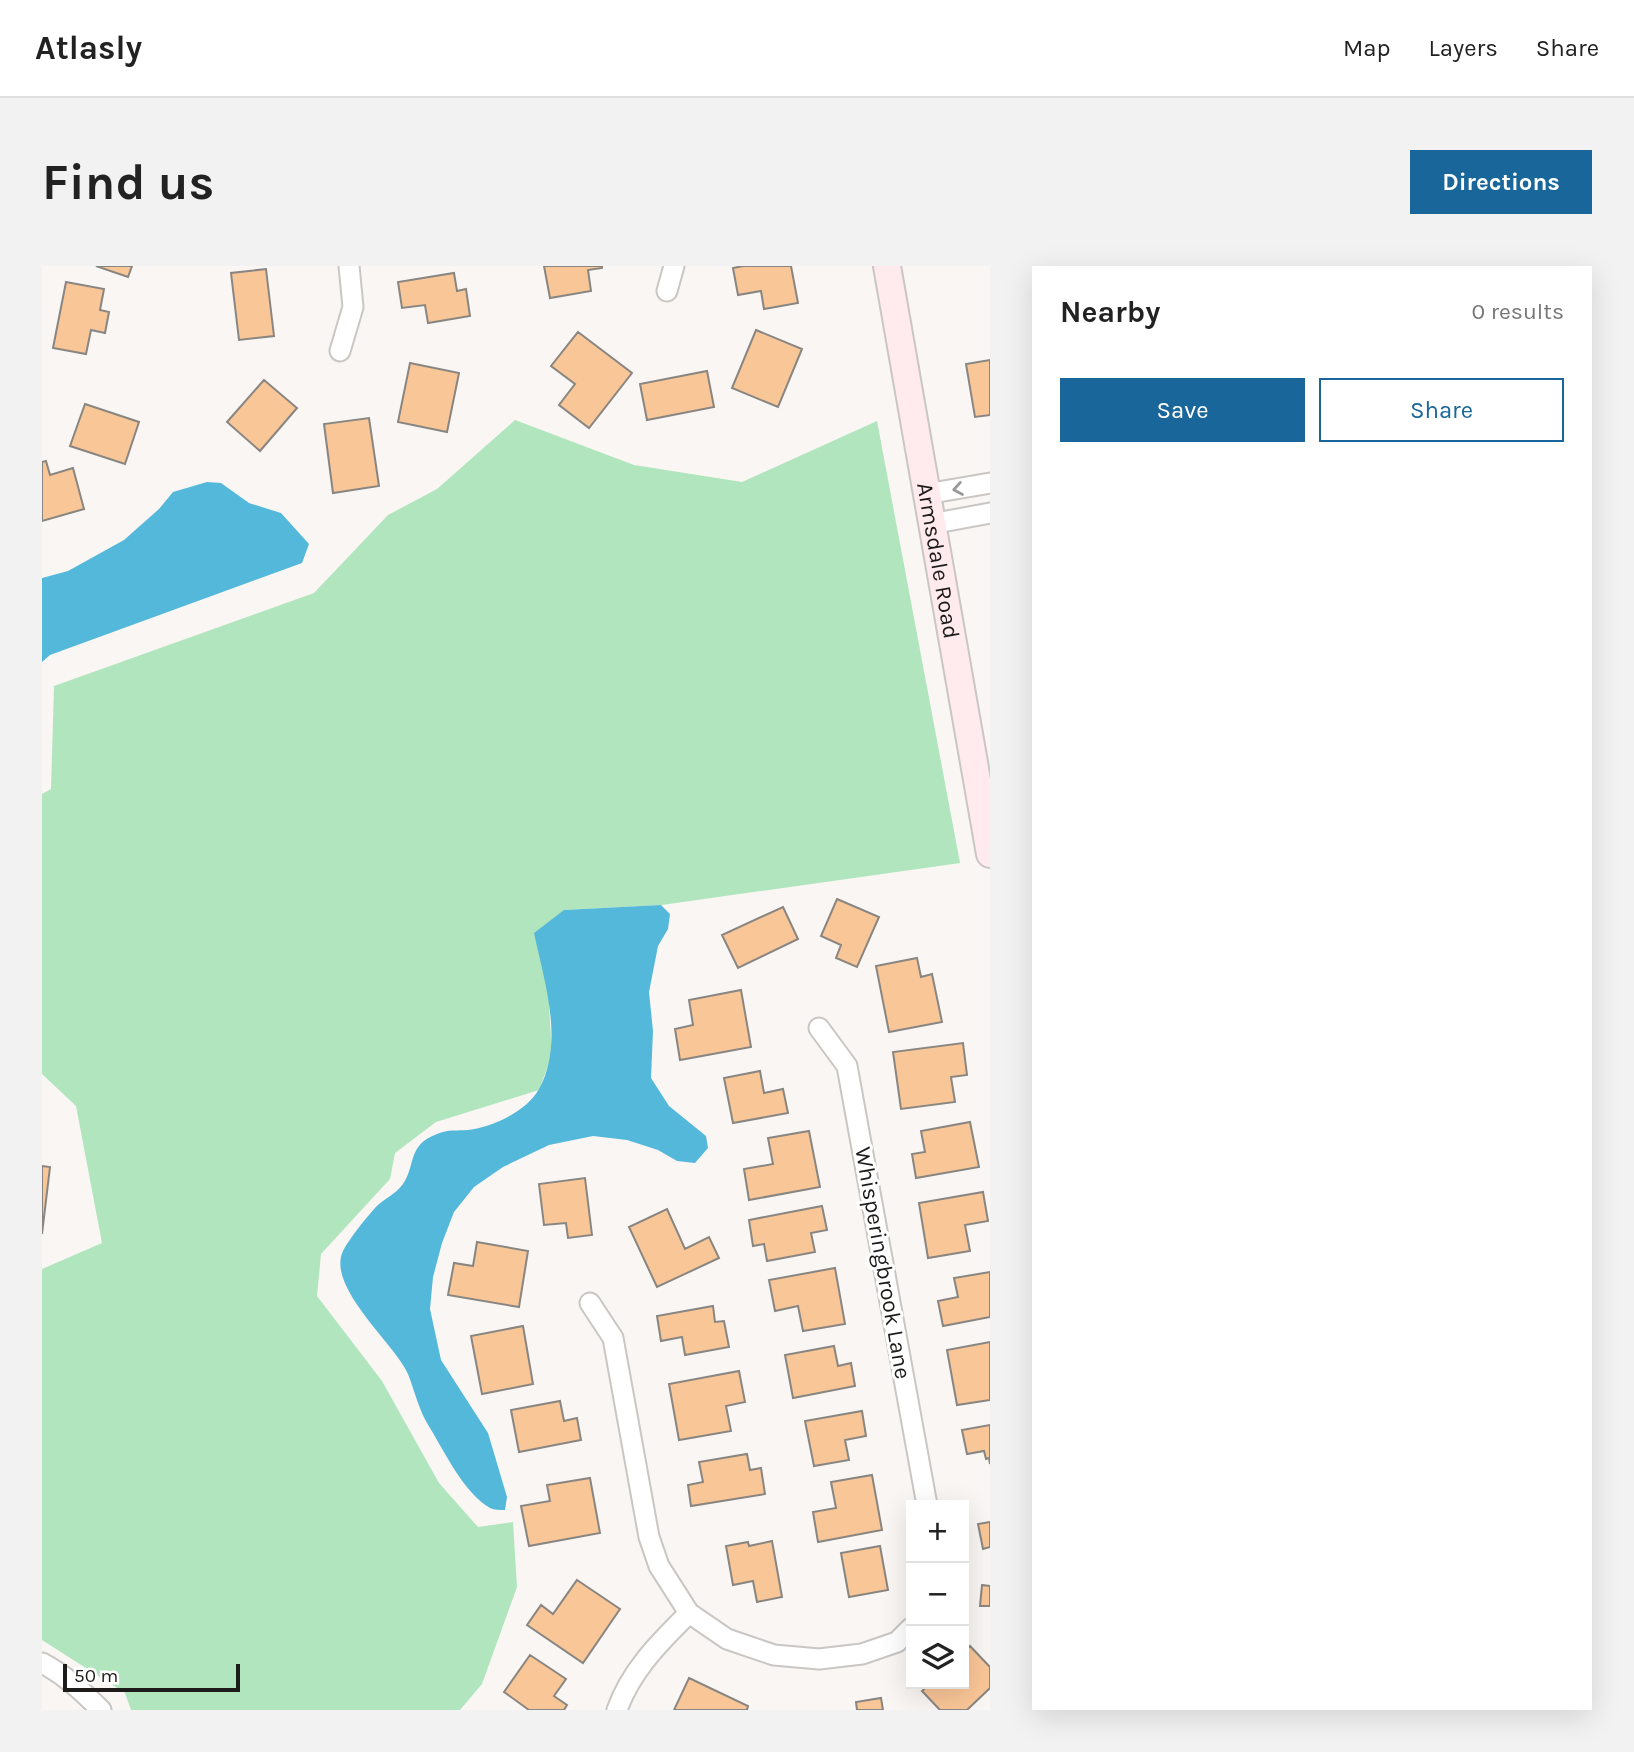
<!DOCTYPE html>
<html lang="en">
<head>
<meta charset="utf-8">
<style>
	:root { --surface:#fff; --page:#f2f2f2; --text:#222; --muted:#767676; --line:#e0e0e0; --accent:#19679a }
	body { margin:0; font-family:Karla,sans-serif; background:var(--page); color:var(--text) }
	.controls { position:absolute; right:21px; bottom:21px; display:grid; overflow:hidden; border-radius:0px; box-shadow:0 7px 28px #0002 }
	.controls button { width:63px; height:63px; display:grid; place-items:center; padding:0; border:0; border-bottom:2px solid var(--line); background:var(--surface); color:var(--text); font:35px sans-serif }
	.scale { position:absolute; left:21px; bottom:18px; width:177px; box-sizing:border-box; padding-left:7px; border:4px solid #1d1c1a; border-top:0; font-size:19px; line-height:24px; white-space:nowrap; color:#1d1c1a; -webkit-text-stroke:5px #fff; paint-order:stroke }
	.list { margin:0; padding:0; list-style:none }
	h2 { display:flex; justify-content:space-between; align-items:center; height:91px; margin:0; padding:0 28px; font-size:30px }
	h2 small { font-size:23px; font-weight:400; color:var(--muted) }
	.actions { display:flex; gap:14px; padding:21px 28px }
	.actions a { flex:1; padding:16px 0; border:2px solid var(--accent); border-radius:0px; text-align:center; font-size:24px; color:var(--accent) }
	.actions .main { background:var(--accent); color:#fff }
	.icon { flex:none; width:38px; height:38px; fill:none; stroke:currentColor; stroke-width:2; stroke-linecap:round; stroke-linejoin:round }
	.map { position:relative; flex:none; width:948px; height:1444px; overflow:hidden; border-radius:0px }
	header { display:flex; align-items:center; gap:42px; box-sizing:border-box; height:98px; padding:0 35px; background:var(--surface); border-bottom:2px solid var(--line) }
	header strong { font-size:33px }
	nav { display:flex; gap:38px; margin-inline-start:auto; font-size:24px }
	.intro { display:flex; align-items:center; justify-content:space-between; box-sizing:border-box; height:168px; padding:0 42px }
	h1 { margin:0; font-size:49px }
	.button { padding:18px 32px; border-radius:0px; background:var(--accent); color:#fff; font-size:24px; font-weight:700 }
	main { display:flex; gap:42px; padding:0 42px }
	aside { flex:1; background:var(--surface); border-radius:0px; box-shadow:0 7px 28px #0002 }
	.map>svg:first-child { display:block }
	.green { fill:#b1e5be }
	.water { fill:#54b8db }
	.building { fill:#f9c697; stroke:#898682; stroke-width:2 }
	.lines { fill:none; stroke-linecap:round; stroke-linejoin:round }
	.street-casing { stroke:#cac6c3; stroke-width:23 }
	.secondary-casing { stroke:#cac6c3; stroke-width:30 }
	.street { stroke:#fff; stroke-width:19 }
	.secondary { stroke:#ffebed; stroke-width:26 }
	.oneway { stroke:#999998 }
	.labels { text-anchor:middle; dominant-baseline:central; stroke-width:6; stroke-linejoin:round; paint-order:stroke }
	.street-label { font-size:23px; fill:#1d1c1a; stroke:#fff }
</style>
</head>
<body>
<header>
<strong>Atlasly</strong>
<nav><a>Map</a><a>Layers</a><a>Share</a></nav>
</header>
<div class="intro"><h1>Find us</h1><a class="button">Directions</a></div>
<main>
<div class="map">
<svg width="948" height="1444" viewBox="0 0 948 1444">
	<rect width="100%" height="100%" fill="#faf6f3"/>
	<path class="green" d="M 473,154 L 592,199 L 700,216 L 835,155 L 918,597 L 620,639 L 522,644 L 507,739 L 510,789 L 497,824 L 394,856 L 353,887 L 348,913 L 279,988 L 275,1030 L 340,1115 L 397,1217 L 436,1261 L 471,1256 L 475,1321 L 440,1418 L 418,1444 L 89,1444 L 83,1427 L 0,1374 L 0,1003 L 60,977 L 34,840 L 0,808 L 0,528 L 9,523 L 12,420 L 272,327 L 346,249 L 395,223 Z"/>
	<path class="water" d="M 165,216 L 179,217 L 207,237 L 239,247 L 267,278 L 260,297 L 8,389 L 0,396 L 0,312 L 26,305 L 82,274 L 117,243 L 131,226 Z
		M 619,639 L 628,648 L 626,663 L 616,680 L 607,726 L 611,765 L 609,812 L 627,840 L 664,870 L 666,882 L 653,897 L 635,895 L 616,884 L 585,874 L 551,870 L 507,879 L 461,901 L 432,921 L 412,946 L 400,977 L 391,1011 L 388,1043 L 399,1094 L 446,1167 L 465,1231 L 463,1244 C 458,1244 452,1244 448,1242 C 423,1228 403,1187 388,1162 C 377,1145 373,1126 366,1108 C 353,1078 284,1021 301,985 C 307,973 324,952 333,942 C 341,933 353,929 361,918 C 374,899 365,879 395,868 C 406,863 416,865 426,864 C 451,861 485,845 497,823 C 523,776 502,715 492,667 L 522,644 Z"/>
	<path class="building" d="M 54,0 L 90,0 L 86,11 Z
		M 502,0 L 560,0 L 560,2 L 546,4 L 549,25 L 508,32 Z
		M 701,0 L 749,0 L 756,37 L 722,43 L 719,25 L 696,29 L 691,2 Z
		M 224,3 L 232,70 L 197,74 L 189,7 Z
		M 412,7 L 415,25 L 424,23 L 428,50 L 386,57 L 383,39 L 360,42 L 356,16 Z
		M 24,16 L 62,23 L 58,44 L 67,46 L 63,67 L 49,64 L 44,88 L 11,82 Z
		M 714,64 L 760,83 L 736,141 L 690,122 Z
		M 536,66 L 590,107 L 547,162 L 517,139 L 533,118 L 509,100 Z
		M 948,94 L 948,149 L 933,151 L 924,98 Z
		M 368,97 L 417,107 L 405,166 L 356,156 Z
		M 665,105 L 672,141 L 605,154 L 598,118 Z
		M 222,114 L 255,142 L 218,185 L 185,156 Z
		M 43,138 L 97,156 L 83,198 L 28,180 Z
		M 327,152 L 337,220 L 291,227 L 282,158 Z
		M 4,195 L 8,209 L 31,202 L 42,243 L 0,255 L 0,196 Z
		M 795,633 L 837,651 L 815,701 L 794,692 L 799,679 L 779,670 Z
		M 741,641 L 756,673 L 696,702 L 680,669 Z
		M 875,692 L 879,711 L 890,708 L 900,756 L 847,766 L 834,700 Z
		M 699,724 L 709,781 L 638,794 L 633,763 L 651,759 L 647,734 Z
		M 921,777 L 925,809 L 909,811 L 913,836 L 859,843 L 851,786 Z
		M 718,805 L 722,827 L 741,823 L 746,847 L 691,857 L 682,812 Z
		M 928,856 L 937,901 L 874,912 L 870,888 L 883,886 L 879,865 Z
		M 767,865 L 778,921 L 707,934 L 702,903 L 731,898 L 726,872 Z
		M 0,900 L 8,901 L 0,968 Z
		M 543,912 L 550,969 L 526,972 L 524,957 L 502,959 L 497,918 Z
		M 941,926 L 946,955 L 923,959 L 928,985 L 886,992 L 877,937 Z
		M 780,940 L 785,964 L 769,967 L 773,986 L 725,995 L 722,978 L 711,980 L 707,954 Z
		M 625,943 L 643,983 L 667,971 L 677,992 L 615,1021 L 587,961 Z
		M 435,976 L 486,985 L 477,1041 L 406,1029 L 412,997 L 431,1000 Z
		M 793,1002 L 803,1058 L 761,1065 L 756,1040 L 733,1045 L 727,1014 Z
		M 948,1006 L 948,1051 L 901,1060 L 896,1035 L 916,1031 L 912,1012 Z
		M 671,1040 L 673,1056 L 682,1055 L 687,1081 L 643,1089 L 640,1071 L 619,1075 L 615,1050 Z
		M 481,1060 L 491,1118 L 440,1128 L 429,1070 Z
		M 948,1076 L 948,1134 L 915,1139 L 905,1084 Z
		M 792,1080 L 796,1100 L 809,1097 L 813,1120 L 751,1132 L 743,1089 Z
		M 697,1105 L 703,1136 L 684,1140 L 689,1165 L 637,1174 L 627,1118 Z
		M 518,1135 L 522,1155 L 535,1152 L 539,1174 L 477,1186 L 469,1144 Z
		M 820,1145 L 824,1170 L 803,1174 L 807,1194 L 772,1200 L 763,1155 Z
		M 948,1159 L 948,1198 L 947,1192 L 944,1193 L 942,1185 L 925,1188 L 920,1164 Z
		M 705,1188 L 708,1204 L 719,1202 L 723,1228 L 649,1240 L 646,1219 L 661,1216 L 657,1196 Z
		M 830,1209 L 840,1264 L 776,1276 L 771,1246 L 794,1242 L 789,1216 Z
		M 548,1212 L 558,1267 L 487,1280 L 479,1240 L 508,1235 L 505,1219 Z
		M 948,1256 L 948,1281 L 941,1283 L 936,1258 Z
		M 730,1275 L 740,1331 L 715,1336 L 711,1315 L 691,1319 L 684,1280 L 706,1276 L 707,1280 Z
		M 838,1280 L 846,1324 L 807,1331 L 799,1287 Z
		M 535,1314 L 578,1343 L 541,1397 L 485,1359 L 499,1339 L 511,1348 Z
		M 940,1319 L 948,1320 L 948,1340 L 938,1340 Z
		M 928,1380 L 948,1401 L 948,1422 L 925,1444 L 898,1444 L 880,1425 L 888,1418 L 922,1418 L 922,1386 Z
		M 488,1389 L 524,1413 L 512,1430 L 525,1439 L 522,1444 L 487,1444 L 462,1426 Z
		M 647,1412 L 706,1440 L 705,1444 L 632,1444 Z
		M 839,1432 L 841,1444 L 815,1444 L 814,1436 Z"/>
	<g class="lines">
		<g class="street-casing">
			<path id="street" d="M 625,25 L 632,0
				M 298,85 L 311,41 L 307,0
				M 884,228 L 948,217
				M 889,258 L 948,247
				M 777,762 L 805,800 L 885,1239
				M 548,1037 L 571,1072 L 607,1271 L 617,1300 L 647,1347 L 685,1373 L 732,1389 L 777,1393 L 820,1388 L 855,1376 L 869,1362
				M 0,1397 C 23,1409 41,1426 59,1444
				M 575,1444 C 589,1404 618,1376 647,1347"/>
		</g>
		<g class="secondary-casing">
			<g id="secondary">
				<path id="s1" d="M 845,0 L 948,588"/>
			</g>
		</g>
		<use href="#street" class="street"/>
		<use href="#secondary" class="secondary"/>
	</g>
	<defs><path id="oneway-chevron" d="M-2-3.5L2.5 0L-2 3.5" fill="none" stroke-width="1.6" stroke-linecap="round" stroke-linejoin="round" transform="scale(1.75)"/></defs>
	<use class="oneway" href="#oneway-chevron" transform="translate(916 223) rotate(170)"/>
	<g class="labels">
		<g class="street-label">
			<text stroke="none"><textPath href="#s1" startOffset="299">Armsdale Road</textPath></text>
			<text transform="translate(841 997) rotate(80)">Whisperingbrook Lane</text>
		</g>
	</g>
</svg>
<div class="controls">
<button>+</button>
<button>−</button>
<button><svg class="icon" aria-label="layers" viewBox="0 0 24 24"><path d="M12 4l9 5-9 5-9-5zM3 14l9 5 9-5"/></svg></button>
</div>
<div class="scale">50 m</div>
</div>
<aside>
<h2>Nearby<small>0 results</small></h2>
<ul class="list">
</ul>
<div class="actions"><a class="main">Save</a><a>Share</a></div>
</aside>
</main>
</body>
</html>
